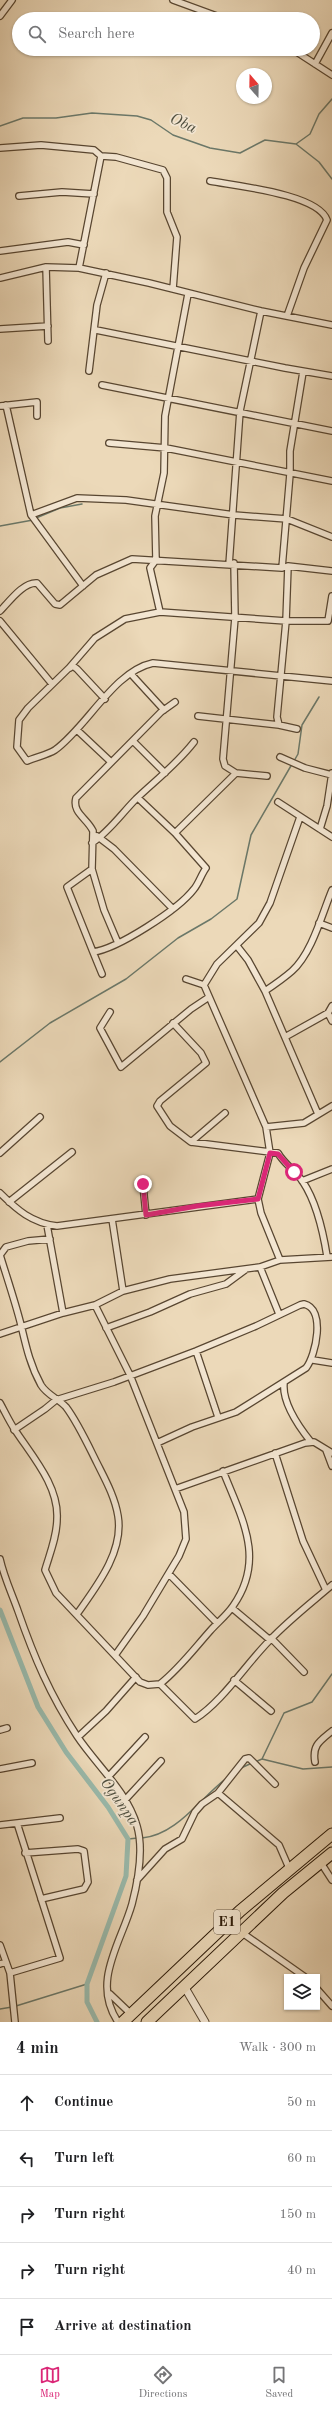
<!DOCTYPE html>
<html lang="en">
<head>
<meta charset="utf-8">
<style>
	:root { --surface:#fff; --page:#f2f2f2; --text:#202124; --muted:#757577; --line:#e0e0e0; --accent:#db2777 }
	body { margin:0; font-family:"Old Standard TT",serif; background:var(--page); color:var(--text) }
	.controls { position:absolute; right:12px; bottom:12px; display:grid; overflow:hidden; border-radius:0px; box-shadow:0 1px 3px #0004 }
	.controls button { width:36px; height:36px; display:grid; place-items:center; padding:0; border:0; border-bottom:1px solid var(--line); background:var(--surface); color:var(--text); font:20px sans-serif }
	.compass { position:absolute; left:236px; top:68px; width:36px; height:36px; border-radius:50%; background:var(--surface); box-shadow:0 1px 3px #0004; rotate:340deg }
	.stop { position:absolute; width:12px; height:12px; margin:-9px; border:3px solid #db2777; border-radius:50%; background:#fff }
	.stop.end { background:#db2777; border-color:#fff; box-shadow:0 1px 4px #0008 }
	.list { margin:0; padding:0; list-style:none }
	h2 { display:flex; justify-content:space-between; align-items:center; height:52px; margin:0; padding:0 16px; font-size:17px }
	h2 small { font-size:13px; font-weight:400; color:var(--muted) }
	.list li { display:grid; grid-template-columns:26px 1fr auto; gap:12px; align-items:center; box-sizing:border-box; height:56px; padding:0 16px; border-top:1px solid var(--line) }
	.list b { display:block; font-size:15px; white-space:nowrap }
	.list em { font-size:13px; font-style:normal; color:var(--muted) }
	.icon { flex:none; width:22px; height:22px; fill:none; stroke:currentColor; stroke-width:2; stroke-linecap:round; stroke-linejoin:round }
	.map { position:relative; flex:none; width:332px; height:2022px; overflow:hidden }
	.search { position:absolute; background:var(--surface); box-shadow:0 1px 3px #0004; left:12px; right:12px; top:12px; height:44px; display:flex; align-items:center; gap:10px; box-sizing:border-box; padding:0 14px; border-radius:22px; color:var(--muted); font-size:15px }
	.sheet { height:332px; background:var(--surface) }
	nav { display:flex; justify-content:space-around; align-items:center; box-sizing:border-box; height:56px; border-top:1px solid var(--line); background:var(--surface); font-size:11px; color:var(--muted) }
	nav a { display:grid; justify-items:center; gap:2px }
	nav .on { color:var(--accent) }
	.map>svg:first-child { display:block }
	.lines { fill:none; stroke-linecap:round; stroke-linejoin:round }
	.stream { stroke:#6b7869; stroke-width:1.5 }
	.canal { stroke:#99baac; stroke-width:5 }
	.minor-casing { stroke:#584631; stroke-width:8 }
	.tertiary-casing { stroke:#584631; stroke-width:9 }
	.motorway-casing { stroke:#271504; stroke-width:13 }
	.minor { stroke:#f3e6d2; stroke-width:5.5 }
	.tertiary { stroke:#f3e6d2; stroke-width:7 }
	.motorway { stroke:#ecd9b9; stroke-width:11 }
	.route { stroke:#db2777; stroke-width:5 }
	.labels { text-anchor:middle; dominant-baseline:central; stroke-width:3.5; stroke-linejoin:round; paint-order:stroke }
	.shield { fill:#f3e6d2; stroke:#645442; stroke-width:1 }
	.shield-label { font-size:14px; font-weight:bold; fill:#271504 }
	.water-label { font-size:16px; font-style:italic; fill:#4f4f3f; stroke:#f3e6d2 }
</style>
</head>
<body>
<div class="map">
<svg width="332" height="2022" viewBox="0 0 332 2022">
	<rect width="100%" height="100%" fill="#ecd9b9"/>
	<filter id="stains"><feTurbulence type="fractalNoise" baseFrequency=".005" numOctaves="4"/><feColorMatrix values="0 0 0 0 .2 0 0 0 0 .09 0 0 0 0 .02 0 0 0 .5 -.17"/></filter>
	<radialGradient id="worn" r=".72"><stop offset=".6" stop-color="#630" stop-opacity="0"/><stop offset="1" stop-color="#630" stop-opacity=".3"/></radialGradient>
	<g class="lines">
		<path class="stream" d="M 0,126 L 23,118 L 56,118 L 92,113 L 137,116 L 151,120 L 173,135 L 210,148 L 240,153 L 265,140 L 296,144 L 310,134 L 319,114 L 332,99
			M 296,144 L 319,162 L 332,179
			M 36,518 L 60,508 L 82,504
			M 0,526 L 33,520
			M 294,761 L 298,754 L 302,725 L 319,697
			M 0,1062 L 50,1023 L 126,979 L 178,938 L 211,919 L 237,899 L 251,835 L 292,764
			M 262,1759 L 303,1769 L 332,1767
			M 255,1762 L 262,1759 L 284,1713 L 312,1702 L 332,1674
			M 241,1768 L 252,1763
			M 142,1838 C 177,1835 200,1798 228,1777
			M 128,1839 L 138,1838
			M 16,2006 L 87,1984
			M 0,2009 L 12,2007"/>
		<path class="canal" d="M 0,1610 L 38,1707 L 66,1752 L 108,1807 L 128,1839 L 126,1876 L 87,1984 L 87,2002 L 97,2022"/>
		<g class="minor-casing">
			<path id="minor" d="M 173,0 L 225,19
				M 0,16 L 12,0
				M 292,49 L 332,75
				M 315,64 L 332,33
				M 0,148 L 41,145 L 94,150 L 101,156 L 116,157 L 163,170 L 167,178 L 167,212 L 177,237 L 173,289
				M 210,181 C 236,186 318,194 327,220 L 304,268 L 287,316
				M 19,196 L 62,192 L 94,194
				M 0,251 L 68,242 L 84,245
				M 46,267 L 48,341
				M 79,268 L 101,156
				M 0,278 L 46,267 L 79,268 L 149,283 L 261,311 L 332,325
				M 0,329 L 48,326
				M 96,330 L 285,368 L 332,376
				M 89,371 L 97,305 L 106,273
				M 102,385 L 332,431
				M 6,405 L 31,515 L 83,586
				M 0,406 L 37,402 L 37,416
				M 109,443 L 166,448 L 332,481
				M 31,515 L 77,498 L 126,500 L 234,515 L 287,519 L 332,537
				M 234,563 L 235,618 L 223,759 L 225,766 L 236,773
				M 229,565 L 240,411 L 261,311
				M 288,566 L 286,621 L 277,717 L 279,725 L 297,729
				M 282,568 L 290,474 L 290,451 L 303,372
				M 332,596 L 328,621 L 286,621 L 160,612 L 125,619 L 95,638 L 69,668 L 28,708 L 19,720 L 17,747 L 27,761 C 36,757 47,755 55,750 C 87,727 114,671 153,663 L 332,681
				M 0,611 C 9,602 23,582 37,583 L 55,604 L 60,605 L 96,575 L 132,559 L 282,568 L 288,566 L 332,571
				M 160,612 L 150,568 L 156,560 L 155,516 L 164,473 L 165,416 L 188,294
				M 0,621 L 52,684
				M 70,668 L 73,666 L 77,669 L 105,699
				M 131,674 L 164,710
				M 198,716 L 279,725
				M 77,730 L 111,762
				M 133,741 L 165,773
				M 280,757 L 305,768 L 332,775
				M 138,798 L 175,833 L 206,868 C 201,875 199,883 194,889 C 178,910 117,949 93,952 L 67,887 L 92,869 L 93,831 C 87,818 72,813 76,798 L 161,712 L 175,702
				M 278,802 L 332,837
				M 320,829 L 327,806 L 332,773
				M 175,833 L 236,773 L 267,776
				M 97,836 L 114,849 L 173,909
				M 92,843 C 109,832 122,813 136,799 C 156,780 177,764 194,742
				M 92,869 L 104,910 L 118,943
				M 319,923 L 332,928
				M 237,946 L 248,960 L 265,991 L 318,1114
				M 93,952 L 102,974
				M 186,979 L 204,985
				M 265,991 C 274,985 284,978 292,971 C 312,953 322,914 332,890
				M 110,1012 L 100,1028 L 121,1067 L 191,1009 L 209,997
				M 328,1013 L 332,1021
				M 173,1023 L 201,1053 L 206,1063 L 160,1101 L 157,1106 L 170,1126 L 191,1142 L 278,1153 C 284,1164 296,1171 303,1182 C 317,1203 323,1231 327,1256
				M 285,1037 L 328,1013 L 332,1006
				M 266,1127 L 304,1123 L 332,1106
				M 191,1142 L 225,1113
				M 0,1153 L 40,1117
				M 302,1181 L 332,1169
				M 143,1185 L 146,1215
				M 0,1193 C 17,1210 32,1223 57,1226 L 258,1199 L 261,1213 L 280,1260 L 332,1257
				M 258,1199 L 270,1153 L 266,1127 L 204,985 L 217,964 L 259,923 L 270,903 L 300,817
				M 9,1202 L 72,1152
				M 112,1219 L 123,1291
				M 47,1225 L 63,1313
				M 50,1239 L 28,1241 L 6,1247 L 0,1255 C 7,1278 15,1301 21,1325 C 26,1346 30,1365 41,1385 C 47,1395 59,1399 66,1407 C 78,1423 88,1445 97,1463 C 105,1479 115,1497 118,1516 C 124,1552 96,1587 77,1614
				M 260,1267 L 279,1314
				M 95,1305 L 130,1375 L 184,1512 L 186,1539 L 179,1556 L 143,1616 L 116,1654
				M 106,1328 L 150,1312 L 190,1294 L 226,1284 L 245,1270
				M 0,1334 L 63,1313 L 95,1305 L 123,1291 L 170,1279 L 260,1267 L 280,1260
				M 196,1351 L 218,1417
				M 313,1360 L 332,1363
				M 284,1383 C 282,1402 299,1427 311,1442
				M 0,1403 C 5,1412 9,1421 15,1430 C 32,1456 59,1486 57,1519 C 57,1536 50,1553 45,1570 L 56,1593 L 140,1682 L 148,1685 L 160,1684 C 179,1669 194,1649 210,1631 C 217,1623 227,1615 233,1606 C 266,1559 242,1519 223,1471
				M 14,1430 L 45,1409 L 56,1400 L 114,1382 L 196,1351 L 256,1326 L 300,1305 L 304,1304 C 326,1309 316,1355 306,1368 L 236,1412 L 192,1427 L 157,1443
				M 326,1450 L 332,1466
				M 275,1453 L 303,1541 L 326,1590
				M 175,1489 L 305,1443 L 314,1442 L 332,1453
				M 0,1559 C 4,1577 12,1594 18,1611 C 34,1657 50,1695 77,1736 C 97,1766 127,1791 137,1826 C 144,1850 138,1881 132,1904 C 121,1943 91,1982 118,2022
				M 169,1574 L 217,1623
				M 232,1608 L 270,1640
				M 271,1638 L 304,1672
				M 234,1680 L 271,1711
				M 160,1684 L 195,1719 C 223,1701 246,1664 270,1640 C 289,1620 311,1603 332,1585
				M 0,1730 L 7,1728
				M 78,1737 L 106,1711 L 136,1677
				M 315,1762 C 312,1745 320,1741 332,1731
				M 0,1769 L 32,1763
				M 109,1776 L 145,1737
				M 218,1793 L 279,1845 L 289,1868
				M 125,1800 L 161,1761
				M 0,1825 L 60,1818
				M 25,1853 L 78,1849 L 84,1851 L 88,1882 L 84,1889 L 41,1899
				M 321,1863 L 332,1880
				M 137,1880 L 165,1849 L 182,1839 L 195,1812 L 202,1804 L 218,1793 L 245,1759 L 249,1758 L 275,1784
				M 241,1932 L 305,1977
				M 0,1945 L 10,1973 L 15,2022
				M 0,1964 L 6,1962
				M 10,1973 L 60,1958 L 17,1823
				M 317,1989 L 332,2006
				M 110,1994 L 131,2014"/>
		</g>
		<g class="tertiary-casing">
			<path id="tertiary" d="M 184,1986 L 205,2022"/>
		</g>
		<g class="motorway-casing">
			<path id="motorway" d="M 123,2022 L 240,1911 L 332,1834
				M 147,2022 L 283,1893 L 332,1853"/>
		</g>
		<use href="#minor" class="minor"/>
		<use href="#tertiary" class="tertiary"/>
		<use href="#motorway" class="motorway"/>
	</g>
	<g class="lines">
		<path class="route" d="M 143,1184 L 146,1215 L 197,1206 L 258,1199 L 270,1153 L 278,1154 L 294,1172"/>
	</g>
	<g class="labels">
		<rect class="shield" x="214" y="1910" width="26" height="24" rx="3"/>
		<g class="shield-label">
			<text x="227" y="1922">E1</text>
		</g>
		<g class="water-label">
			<text transform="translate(183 124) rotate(25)">Oba</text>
			<text transform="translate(119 1802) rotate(55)">Ogunpa</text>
		</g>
	</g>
	<rect width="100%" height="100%" filter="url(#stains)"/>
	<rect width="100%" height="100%" fill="url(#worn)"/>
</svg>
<div class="controls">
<button><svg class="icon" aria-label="layers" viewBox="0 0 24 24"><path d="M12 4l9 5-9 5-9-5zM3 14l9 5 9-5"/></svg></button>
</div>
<svg class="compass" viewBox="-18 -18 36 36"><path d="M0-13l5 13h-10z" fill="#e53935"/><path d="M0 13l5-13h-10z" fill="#757577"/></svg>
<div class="stop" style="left:294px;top:1172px"></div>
<div class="stop end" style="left:143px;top:1184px"></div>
<div class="search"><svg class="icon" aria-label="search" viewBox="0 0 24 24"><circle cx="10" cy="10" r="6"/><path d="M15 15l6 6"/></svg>Search here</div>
</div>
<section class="sheet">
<h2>4 min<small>Walk · 300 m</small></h2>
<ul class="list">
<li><svg class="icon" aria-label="ahead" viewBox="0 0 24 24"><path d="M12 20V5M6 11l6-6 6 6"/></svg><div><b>Continue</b></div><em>50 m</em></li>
<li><svg class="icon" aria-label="left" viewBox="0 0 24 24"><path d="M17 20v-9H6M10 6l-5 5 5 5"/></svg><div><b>Turn left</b></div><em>60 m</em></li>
<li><svg class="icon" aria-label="right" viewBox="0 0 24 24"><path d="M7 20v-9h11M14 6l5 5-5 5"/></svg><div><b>Turn right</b></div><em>150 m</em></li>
<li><svg class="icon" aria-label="right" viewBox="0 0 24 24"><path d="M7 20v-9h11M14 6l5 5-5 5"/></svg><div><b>Turn right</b></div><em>40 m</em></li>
<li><svg class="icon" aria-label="arrive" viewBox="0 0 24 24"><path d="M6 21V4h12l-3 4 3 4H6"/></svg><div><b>Arrive at destination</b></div></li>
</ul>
</section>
<nav>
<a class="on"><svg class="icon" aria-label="map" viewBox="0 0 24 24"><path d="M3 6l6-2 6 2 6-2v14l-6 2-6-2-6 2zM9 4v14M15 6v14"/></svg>Map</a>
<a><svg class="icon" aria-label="directions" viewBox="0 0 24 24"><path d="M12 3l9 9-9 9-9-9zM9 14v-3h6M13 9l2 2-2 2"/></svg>Directions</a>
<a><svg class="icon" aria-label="saved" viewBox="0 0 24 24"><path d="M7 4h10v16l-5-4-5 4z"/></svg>Saved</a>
</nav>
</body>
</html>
